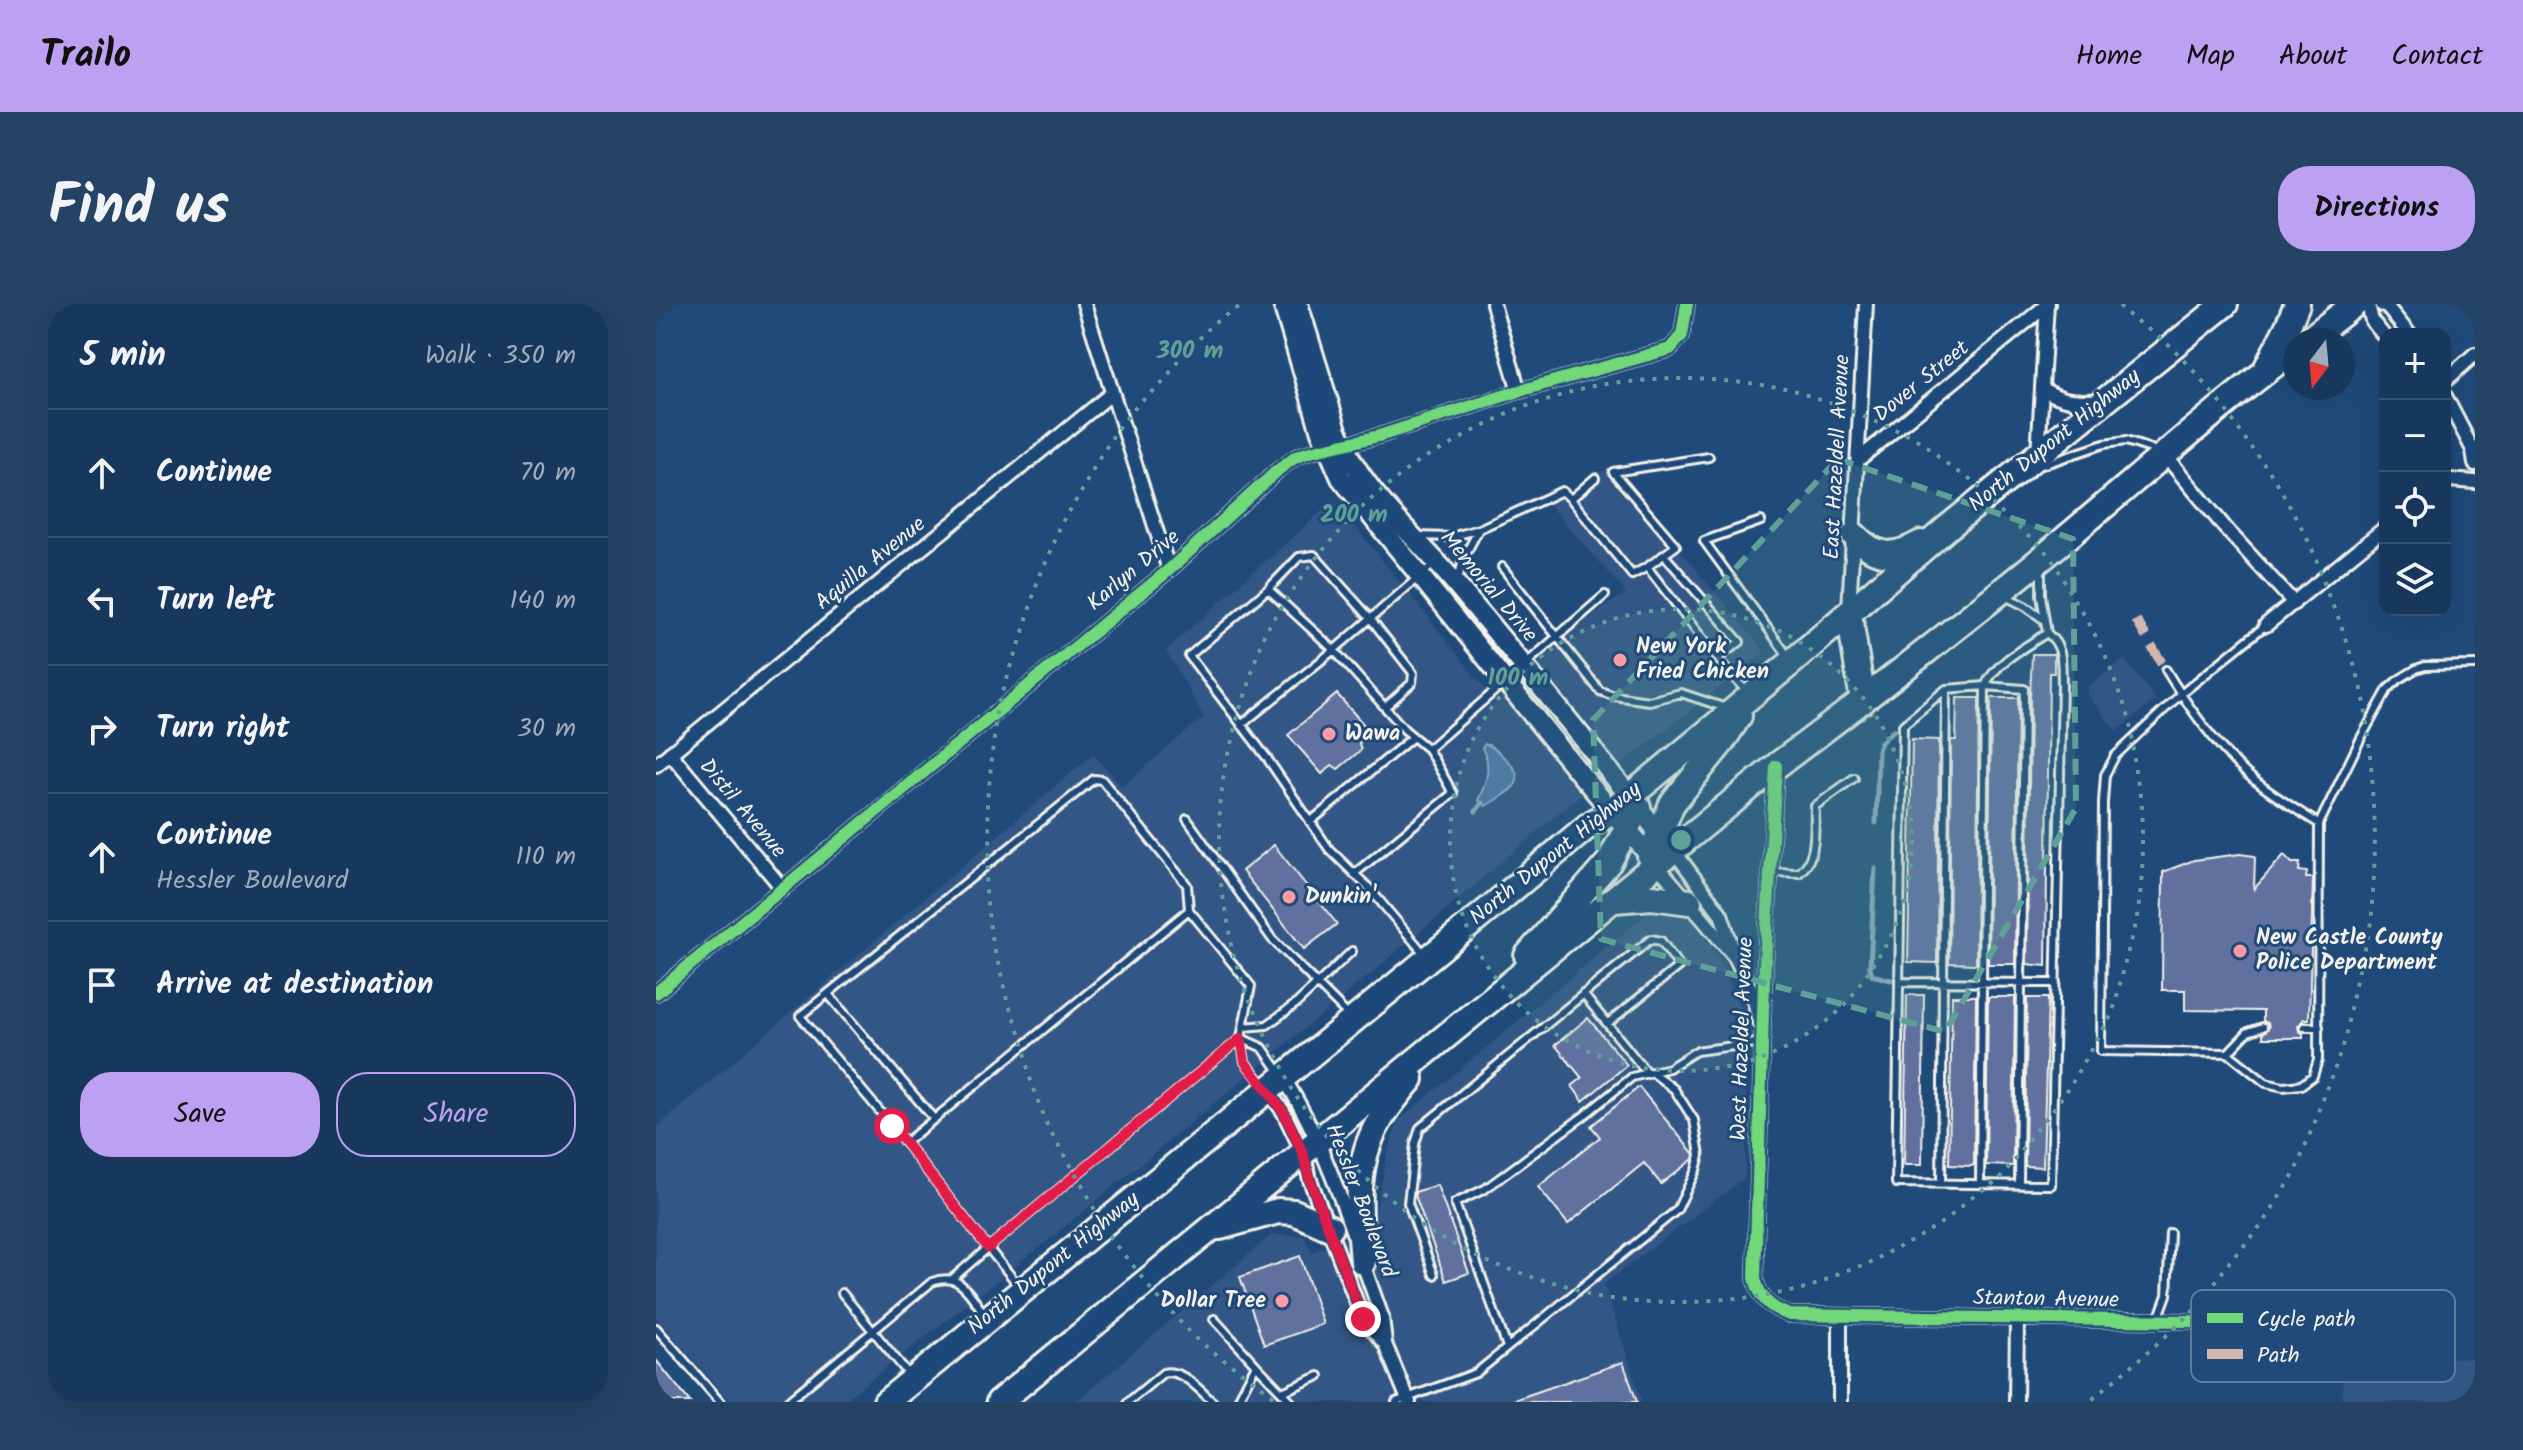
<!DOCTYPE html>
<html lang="en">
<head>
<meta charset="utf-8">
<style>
	:root { --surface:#17385c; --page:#244365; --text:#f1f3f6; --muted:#9eacbb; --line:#365272; --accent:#bca0f2 }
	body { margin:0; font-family:Kalam,sans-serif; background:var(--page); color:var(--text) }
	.controls { position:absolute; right:24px; top:24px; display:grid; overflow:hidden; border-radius:16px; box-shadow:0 8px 32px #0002 }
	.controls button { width:72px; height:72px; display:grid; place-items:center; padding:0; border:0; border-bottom:2px solid var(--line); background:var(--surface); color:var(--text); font:40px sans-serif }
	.compass { position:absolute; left:1627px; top:24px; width:72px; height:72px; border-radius:50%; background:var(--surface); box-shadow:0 8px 32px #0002; rotate:196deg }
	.stop { position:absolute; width:24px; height:24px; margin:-18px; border:6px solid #e11d48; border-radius:50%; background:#fff }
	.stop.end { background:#e11d48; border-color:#fff; box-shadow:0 2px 8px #0008 }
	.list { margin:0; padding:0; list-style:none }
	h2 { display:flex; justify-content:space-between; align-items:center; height:104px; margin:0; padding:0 32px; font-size:34px }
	h2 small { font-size:26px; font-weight:400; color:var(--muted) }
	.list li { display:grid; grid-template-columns:52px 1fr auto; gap:24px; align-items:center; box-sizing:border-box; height:128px; padding:0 32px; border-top:2px solid var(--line) }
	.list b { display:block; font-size:30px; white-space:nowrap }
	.list p { margin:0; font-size:26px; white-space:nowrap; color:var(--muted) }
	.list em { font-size:26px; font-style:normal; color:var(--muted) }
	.actions { display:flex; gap:16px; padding:24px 32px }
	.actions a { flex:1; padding:18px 0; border:2px solid var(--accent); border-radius:32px; text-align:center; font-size:28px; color:var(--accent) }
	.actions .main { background:var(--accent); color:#111 }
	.icon { flex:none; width:44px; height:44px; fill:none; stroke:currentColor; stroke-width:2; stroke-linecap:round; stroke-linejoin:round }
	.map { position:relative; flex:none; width:1819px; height:1098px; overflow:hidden; border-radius:32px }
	header { display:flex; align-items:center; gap:48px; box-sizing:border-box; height:112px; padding:0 40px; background:var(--accent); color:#111 }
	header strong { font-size:38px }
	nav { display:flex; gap:44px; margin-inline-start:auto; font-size:28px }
	.intro { display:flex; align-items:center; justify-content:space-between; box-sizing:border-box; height:192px; padding:0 48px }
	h1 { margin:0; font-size:56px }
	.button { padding:20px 36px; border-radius:32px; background:var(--accent); color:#111; font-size:28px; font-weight:700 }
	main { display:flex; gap:48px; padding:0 48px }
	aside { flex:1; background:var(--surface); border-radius:32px; box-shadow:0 8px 32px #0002 }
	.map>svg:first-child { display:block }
	.built { fill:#325685 }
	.water { fill:#4874a3; stroke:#8da6bf; stroke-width:2 }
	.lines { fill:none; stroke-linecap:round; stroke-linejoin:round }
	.stream { stroke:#8da6bf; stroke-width:5 }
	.building { fill:#6071a0; stroke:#f4f1e8; stroke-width:2 }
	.lane-casing { stroke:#f4f1e8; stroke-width:12 }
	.street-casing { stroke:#f4f1e8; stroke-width:18 }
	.secondary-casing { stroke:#f4f1e8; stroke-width:24 }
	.highway-casing { stroke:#f4f1e8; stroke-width:30 }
	.lane { stroke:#1f4a7a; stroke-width:6 }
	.street { stroke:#1f4a7a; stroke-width:12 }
	.secondary { stroke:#1f4a7a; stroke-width:18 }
	.highway { stroke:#1f4a7a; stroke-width:24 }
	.quiet { stroke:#d1b7ad; stroke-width:10; stroke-dasharray:20 10; stroke-linecap:butt }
	.cycleway-casing { stroke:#1f4a7a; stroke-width:17 }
	.cycleway { stroke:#71d979; stroke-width:12 }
	.route { stroke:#e11d48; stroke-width:10 }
	.marked { fill:#5fa199; fill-opacity:0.2; stroke:#5fa199; stroke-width:6; stroke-dasharray:16 10; stroke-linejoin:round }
	.ring { fill:none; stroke:#5fa199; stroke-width:4; stroke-dasharray:4 8 }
	.poi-dot { fill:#ff9aa2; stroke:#1f4a7a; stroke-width:3 }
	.labels { text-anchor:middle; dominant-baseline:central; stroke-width:6; stroke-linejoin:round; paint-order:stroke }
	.street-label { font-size:22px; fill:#f4f1e8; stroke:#1f4a7a }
	.poi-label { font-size:22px; font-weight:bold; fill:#f4f1e8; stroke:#1f4a7a; text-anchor:start }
	.key { fill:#1f4a7a; stroke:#5f7c9b; stroke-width:2 }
	.key-label { font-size:22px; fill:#f4f1e8 }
	.centre { fill:#5fa199; stroke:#1f4a7a; stroke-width:4 }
	.ring-label { font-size:24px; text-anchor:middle; font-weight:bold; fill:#5fa199; stroke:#1f4a7a; stroke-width:6; stroke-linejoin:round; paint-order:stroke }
</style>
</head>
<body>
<header>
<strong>Trailo</strong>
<nav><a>Home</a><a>Map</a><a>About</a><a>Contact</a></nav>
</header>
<div class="intro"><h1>Find us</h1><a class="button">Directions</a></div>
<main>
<aside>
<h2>5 min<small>Walk · 350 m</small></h2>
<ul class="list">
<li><svg class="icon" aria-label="ahead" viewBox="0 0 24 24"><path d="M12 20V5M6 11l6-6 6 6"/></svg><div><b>Continue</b></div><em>70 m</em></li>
<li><svg class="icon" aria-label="left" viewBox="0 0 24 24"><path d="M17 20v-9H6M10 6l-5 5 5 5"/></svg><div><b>Turn left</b></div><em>140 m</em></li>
<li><svg class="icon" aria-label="right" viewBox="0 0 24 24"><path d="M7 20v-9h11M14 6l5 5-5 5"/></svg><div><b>Turn right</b></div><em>30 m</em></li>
<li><svg class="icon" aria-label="ahead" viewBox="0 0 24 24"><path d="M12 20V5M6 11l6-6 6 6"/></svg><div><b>Continue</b><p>Hessler Boulevard</p></div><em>110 m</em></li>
<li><svg class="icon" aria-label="arrive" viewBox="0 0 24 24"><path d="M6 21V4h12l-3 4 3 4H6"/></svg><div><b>Arrive at destination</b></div></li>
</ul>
<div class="actions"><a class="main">Save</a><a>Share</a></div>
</aside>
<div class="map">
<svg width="1819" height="1098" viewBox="0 0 1819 1098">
	<rect width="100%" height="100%" fill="#1f4a7a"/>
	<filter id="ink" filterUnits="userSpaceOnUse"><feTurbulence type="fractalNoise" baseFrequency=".0125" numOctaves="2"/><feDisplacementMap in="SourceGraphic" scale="16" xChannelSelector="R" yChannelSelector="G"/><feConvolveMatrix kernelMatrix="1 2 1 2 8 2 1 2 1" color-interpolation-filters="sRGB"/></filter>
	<g filter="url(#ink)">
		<path class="built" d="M 955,163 L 1109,348 L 905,507 L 722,664 L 387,941 L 186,1098 L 75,1098 L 0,1013 L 0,824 L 437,450 L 466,482 L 548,413 L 510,346 L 678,196 L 832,388 L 879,348 L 970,289 L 891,199 Z
			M 1468,355 L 1500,396 L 1460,427 L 1432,391 L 1432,383 Z
			M 1001,601 L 1022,605 L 1035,616 L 1060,650 L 1092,721 L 1089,874 L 948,980 L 986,1098 L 419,1098 L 616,930 L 647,932 L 657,948 L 717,923 L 731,850 L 742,817 Z
			M 1687,1048 L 1819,1055 L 1819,1098 L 1686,1098 Z"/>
		<path class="water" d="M 829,440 C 838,442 843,449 850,455 C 877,480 850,488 830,502 L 822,496 C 831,478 836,462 826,444 Z"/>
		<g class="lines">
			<path class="stream" d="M 820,507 L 826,499
				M 1220,519 L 1222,446 L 1225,438 L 1238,426
				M 1219,564 L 1214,663 L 1216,671 L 1235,676"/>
		</g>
		<path class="building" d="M 1376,350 L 1398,350 L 1398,369 L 1393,369 L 1390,662 L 1371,660 L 1374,394 Z
			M 681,390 L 715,429 L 703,439 L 705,446 L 682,465 L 676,461 L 666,470 L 632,431 Z
			M 1301,394 L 1323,394 L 1320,660 L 1318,660 L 1293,659 L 1295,436 L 1300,436 Z
			M 1335,394 L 1362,394 L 1359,660 L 1332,660 Z
			M 1256,435 L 1283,436 L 1281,659 L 1252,658 Z
			M 618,541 L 681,620 L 648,645 L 586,567 Z
			M 1584,550 L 1599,552 L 1598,585 L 1628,551 L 1636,559 L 1644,559 L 1643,567 L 1651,568 L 1650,574 L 1657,574 L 1653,715 L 1648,715 L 1642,722 L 1643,727 L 1647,729 L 1647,734 L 1607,734 L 1607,729 L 1613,723 L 1612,719 L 1607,717 L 1607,707 L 1529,706 L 1529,686 L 1506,686 L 1507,568 L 1538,556 Z
			M 1251,691 L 1268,691 L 1266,861 L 1248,861 Z
			M 1296,692 L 1320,692 L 1318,861 L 1315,862 L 1293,861 Z
			M 1332,693 L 1359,693 L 1357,862 L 1330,861 Z
			M 1371,694 L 1392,694 L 1387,863 L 1369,862 Z
			M 932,714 L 971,761 L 927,797 L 916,782 L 926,774 L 899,741 Z
			M 983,783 L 1038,850 L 1037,855 L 1005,880 L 988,859 L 912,920 L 882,883 L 944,833 L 935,822 Z
			M 781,881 L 813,969 L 790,977 L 759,891 L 759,888 Z
			M 644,952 L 667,1020 L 608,1041 L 584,973 Z
			M 0,1056 L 34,1098 L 0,1098 Z
			M 967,1058 L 981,1098 L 858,1098 L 858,1096 Z"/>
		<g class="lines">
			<g class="lane-casing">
				<path id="lane" d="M 1386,161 L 1448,140 L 1470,137 L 1501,147
					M 915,195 L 939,174
					M 1105,217 L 1048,237 L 1132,352
					M 760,232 L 795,233 L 823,225 L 906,187 L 915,195 L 976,271 L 991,263 L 1020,242 L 957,168 L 1053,153
					M 1008,251 L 1084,338 L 1062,354
					M 846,263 L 944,387 L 958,392 L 993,397 L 1025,389 L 1070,404
					M 991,263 L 1070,365 L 1090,387
					M 802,277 L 807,255 L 823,225
					M 612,285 L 643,253 L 658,251 L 714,314 L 757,369 L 756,379 L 729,403
					M 1349,292 L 1369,302 L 1387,315
					M 1610,321 L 1525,390 L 1459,452 L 1449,471 L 1447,498 L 1445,747 L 1572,749 L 1610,779 L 1627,783 L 1645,781 L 1657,772 L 1662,756 L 1663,520 L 1705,434 L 1732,385 L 1742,376 L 1760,365 L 1769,362 L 1819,361
					M 1510,366 C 1528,396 1549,426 1573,452 C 1597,480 1632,500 1663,520
					M 585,421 L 678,346 L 749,426 L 772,445
					M 531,515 L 616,635 L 694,713
					M 654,518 L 757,433
					M 1115,568 L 1143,569 C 1162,555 1158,524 1159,502 L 1198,474
					M 698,570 L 797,489 L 772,445 L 949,291
					M 770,652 L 713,584 L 673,545 L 611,454 L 533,352 L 612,285 L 678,346 L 779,259
					M 1243,678 L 1400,679
					M 172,690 L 278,815
					M 927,690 L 992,770
					M 587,723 L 611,721 L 641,699 L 696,647
					M 1648,723 L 1663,723
					M 585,734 L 332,944 L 236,822 L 144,712 L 438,475 L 446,476 L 531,581 L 533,606 L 595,682 L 585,734 L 589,758 L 607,780
					M 585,734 L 607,744 L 625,770
					M 1572,749 L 1592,728 L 1607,723
					M 249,839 L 533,606
					M 1285,880 L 1290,385
					M 1324,880 L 1329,382 C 1340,358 1369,343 1391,329 L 1385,291 L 1385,262
					M 1363,880 L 1368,385 L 1329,382 L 1290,385 L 1247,421 L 1240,879 C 1292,880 1344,880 1395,881 L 1406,381 C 1405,359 1409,344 1391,329
					M 778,971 L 752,899 L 759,840 L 764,824 L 995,635 L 1005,637 L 1023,662 L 952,719
					M 296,975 L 332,944 L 364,983
					M 186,989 L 217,1027 L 276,978 C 305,967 314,991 329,1011
					M 558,1015 L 600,1061
					M 1501,1018 L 1511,991 L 1514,929
					M 0,1024 L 64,1098
					M 851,1043 L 799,899 L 829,885 L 925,814 L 976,773 L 1013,764 L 1040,747 L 1107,738
					M 626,1088 L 663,1072
					M 131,1098 L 217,1027 L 255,1073
					M 472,1098 L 507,1069 C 526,1064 544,1087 557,1098
					M 581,1098 L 600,1061 L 635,1098
					M 740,1098 L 820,1069 L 1021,906 L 1040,866 L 1044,851 L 1038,816 L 1018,785 L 997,769"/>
			</g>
			<g class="street-casing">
				<path id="street" d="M 428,0 L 513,266
					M 837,0 L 863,87
					M 1712,0 L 1716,17 L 1729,33
					M 1725,0 L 1732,4 L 1753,30
					M 1789,77 L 1819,50
					M 1386,84 C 1405,98 1423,98 1446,96
					M 1789,92 L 1817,146 L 1819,160
					M 1382,150 L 1391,0
					M 1508,150 L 1571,226 L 1638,299
					M 1202,156 L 1392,0
					M 1789,178 L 1792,176 L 1819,178
					M 1193,305 L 1210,0
					M 1610,321 L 1729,224
					M 14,449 L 127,585
					M 0,461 L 455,90
					M 1120,463 L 1108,677 L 1099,974 C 1104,995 1113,1003 1133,1011 L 1664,1019
					M 1018,547 L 1065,610 L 1080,655 L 1096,688 L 1103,718
					M 1001,561 L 1078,652
					M 0,689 L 513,266 L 622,166 L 640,153 L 654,148 L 723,132 L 863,87 L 1014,45 L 1026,31 L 1031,0
					M 627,773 C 658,822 678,874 697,929
					M 611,786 L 627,807 L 647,849 L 654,876 L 707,1015 L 729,1040
					M 705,954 L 726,1013 L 729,1040 L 753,1098
					M 1184,1098 L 1184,1012
					M 1360,1098 L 1361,1015"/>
			</g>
			<g class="secondary-casing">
				<path id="secondary" d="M 627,0 L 665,128 L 685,174 L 926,472 L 1000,559
					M 642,0 L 681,126 C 704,187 758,230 799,279 C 871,365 941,451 1010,538"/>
			</g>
			<g class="highway-casing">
				<path id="highway" d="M 1652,36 L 1699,0
					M 1611,63 L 1631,24 L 1641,0
					M 1198,231 C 1221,255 1238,254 1265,239
					M 1193,309 L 1207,397
					M 994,552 L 1016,500 L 1066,438 L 1083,412
					M 958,596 L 996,593 L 1033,598
					M 871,652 L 953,558 L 982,503
					M 564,923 L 622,907 L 638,908 L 674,924
					M 707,958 C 703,909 697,860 724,816 C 733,801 744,788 755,775
					M 230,1098 L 833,605 L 933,521 L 956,507 L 1136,358 L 1291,224 L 1569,0
					M 343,1098 L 1120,462 C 1210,395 1298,326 1385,255 C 1470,185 1551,111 1639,45"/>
			</g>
			<use href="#lane" class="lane"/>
			<use href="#street" class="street"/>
			<use href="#secondary" class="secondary"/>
			<use href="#highway" class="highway"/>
			<path class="quiet" d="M 1480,316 L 1510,366"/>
			<g class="cycleway-casing">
				<path id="cycleway" d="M 1120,462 L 1108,677 L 1099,974 C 1104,995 1113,1003 1133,1011 L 1664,1019
					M 0,689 L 513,266 L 622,166 L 640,153 L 654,148 L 723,132 L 863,87 L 1014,45 L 1026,31 L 1031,0"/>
			</g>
			<use href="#cycleway" class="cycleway"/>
		</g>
	</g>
	<g class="lines" filter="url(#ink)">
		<path class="route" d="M 236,822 L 332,944 L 585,734 L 589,758 L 627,807 L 647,849 L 654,876 L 707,1015"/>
	</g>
	<path class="marked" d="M 1182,155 L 1417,235 L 1420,504 L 1289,728 L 945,635 L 937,416 Z"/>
	<circle cx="1025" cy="536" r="231" fill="#5fa199" fill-opacity=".12"/>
	<g class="ring">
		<circle cx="1025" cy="536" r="231"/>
		<circle cx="1025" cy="536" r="462"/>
		<path d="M617 1097A694 694 0 0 1 584 0M1466 0A694 694 0 0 1 1433 1097"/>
	</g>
	<g class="poi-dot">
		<circle cx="964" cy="356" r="8"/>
		<circle cx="673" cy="430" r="8"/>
		<circle cx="633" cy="593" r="8"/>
		<circle cx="1584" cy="647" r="8"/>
		<circle cx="626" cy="997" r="8"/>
	</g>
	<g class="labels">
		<g class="street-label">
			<text transform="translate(1266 78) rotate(-39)">Dover Street</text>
			<text transform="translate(1399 137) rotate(-39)">North Dupont Highway</text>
			<text transform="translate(1182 153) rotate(-87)">East Hazeldell Avenue</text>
			<text transform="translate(215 260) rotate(-39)">Aquilla Avenue</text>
			<text transform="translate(478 267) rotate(-40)">Karlyn Drive</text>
			<text transform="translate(832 283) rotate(50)">Memorial Drive</text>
			<text transform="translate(86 505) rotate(50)">Distil Avenue</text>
			<text transform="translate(900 550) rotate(-39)">North Dupont Highway</text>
			<text transform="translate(1087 735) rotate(-88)">West Hazeldel Avenue</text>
			<text transform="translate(704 897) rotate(69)">Hessler Boulevard</text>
			<text transform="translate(398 960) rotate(-39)">North Dupont Highway</text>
			<text transform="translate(1390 996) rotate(1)">Stanton Avenue</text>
		</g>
		<g class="poi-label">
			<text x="980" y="343">New York<tspan x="980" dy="25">Fried Chicken</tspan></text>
			<text x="689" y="430">Wawa</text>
			<text x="649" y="593">Dunkin'</text>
			<text x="1600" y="634">New Castle County<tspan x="1600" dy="25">Police Department</tspan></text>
			<text x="610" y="997" text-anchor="end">Dollar Tree</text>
		</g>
	</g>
	<rect x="1535" y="986" width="264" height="92" rx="12" class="key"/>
	<rect x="1551" y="1009" width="36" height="10" fill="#71d979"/>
	<rect x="1551" y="1045" width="36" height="10" fill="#d1b7ad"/>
	<g class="key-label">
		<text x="1601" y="1022">Cycle path</text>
		<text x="1601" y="1058">Path</text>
	</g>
	<circle cx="1025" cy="536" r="12" class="centre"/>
	<g class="ring-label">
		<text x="534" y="54">300 m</text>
		<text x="698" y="218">200 m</text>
		<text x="862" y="381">100 m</text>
	</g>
</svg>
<div class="controls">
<button>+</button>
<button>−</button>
<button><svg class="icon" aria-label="locate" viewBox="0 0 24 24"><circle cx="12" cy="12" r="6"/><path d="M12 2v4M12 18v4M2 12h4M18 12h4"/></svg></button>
<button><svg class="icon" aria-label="layers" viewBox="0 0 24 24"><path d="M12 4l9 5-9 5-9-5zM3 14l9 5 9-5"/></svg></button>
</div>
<svg class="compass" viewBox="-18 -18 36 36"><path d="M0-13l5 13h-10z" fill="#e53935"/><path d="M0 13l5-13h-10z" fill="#9eacbb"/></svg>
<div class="stop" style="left:236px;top:822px"></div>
<div class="stop end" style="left:707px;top:1015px"></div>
</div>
</main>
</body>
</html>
